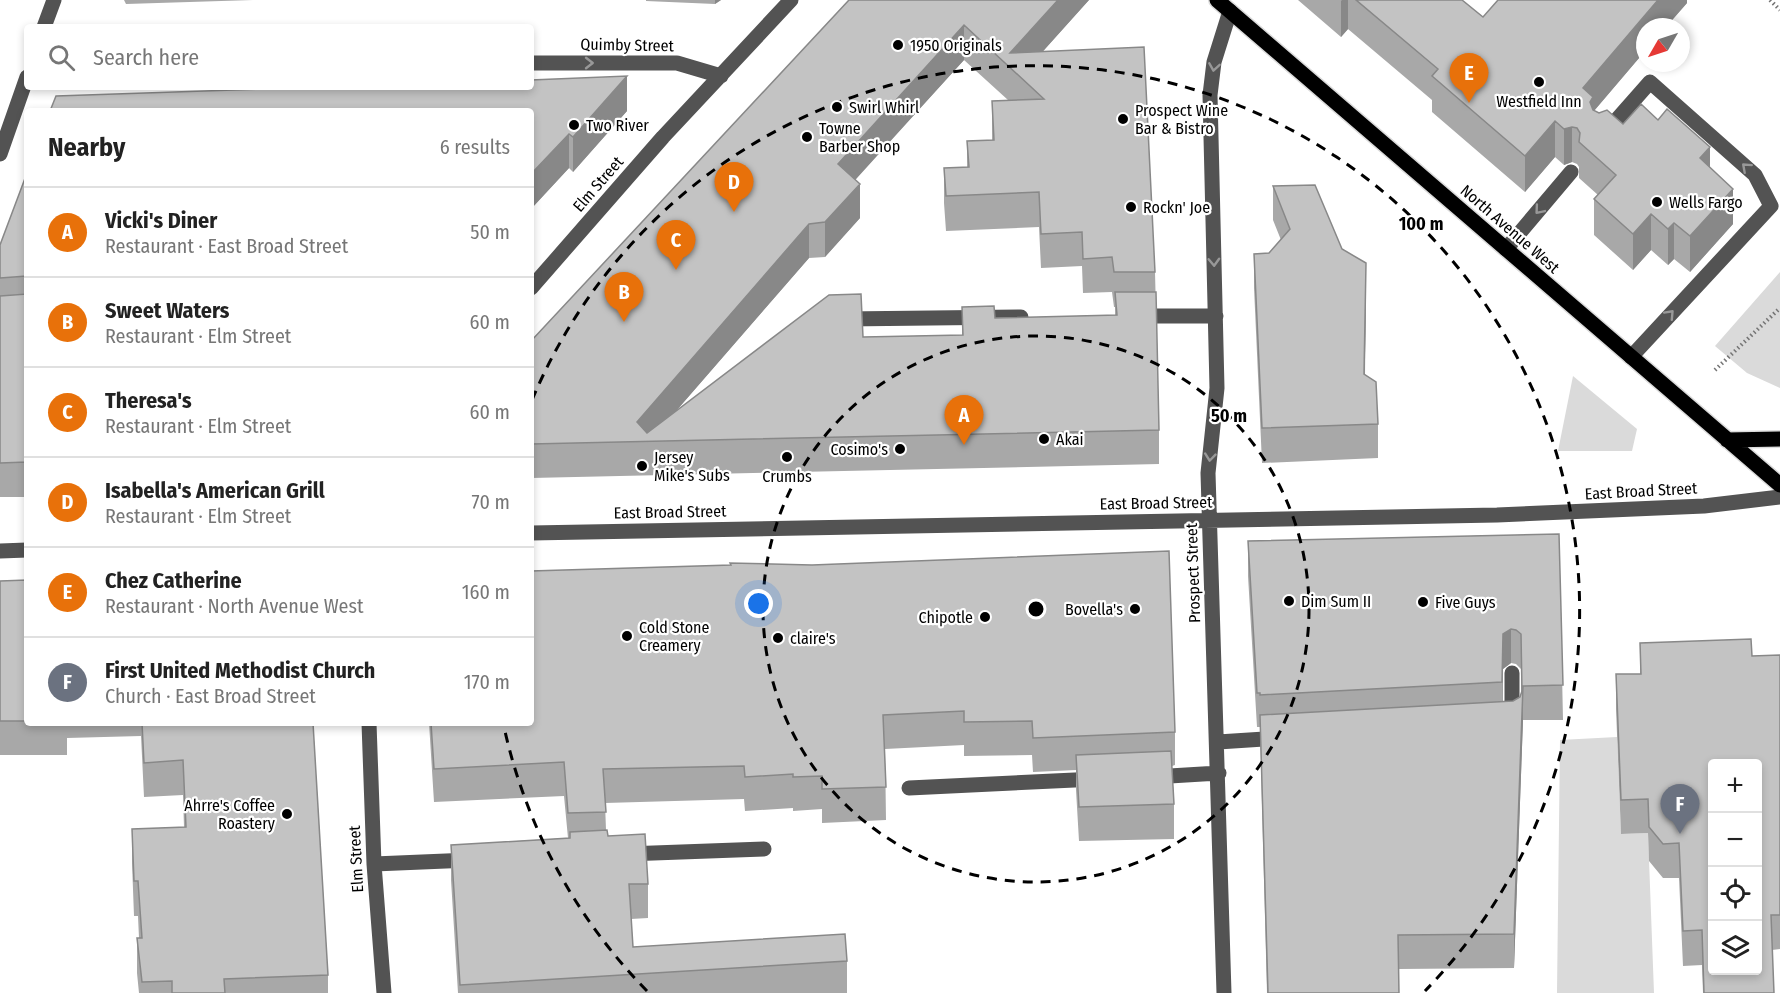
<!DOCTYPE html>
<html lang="en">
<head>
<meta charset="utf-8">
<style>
	:root { --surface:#fff; --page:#f2f2f2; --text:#222; --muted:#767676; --line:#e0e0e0; --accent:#000 }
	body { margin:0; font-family:"Fira Sans Condensed",sans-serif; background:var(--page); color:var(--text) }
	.controls { position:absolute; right:18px; bottom:18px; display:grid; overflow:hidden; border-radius:6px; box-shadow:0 3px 9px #0003 }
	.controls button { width:54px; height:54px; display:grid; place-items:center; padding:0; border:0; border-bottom:2px solid var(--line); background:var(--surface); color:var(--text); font:30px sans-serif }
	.compass { position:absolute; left:1636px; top:18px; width:54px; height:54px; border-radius:50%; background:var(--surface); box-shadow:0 3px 9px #0003; rotate:231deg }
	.you { position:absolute; left:759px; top:604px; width:21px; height:21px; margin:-15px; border:4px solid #fff; border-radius:50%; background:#1a73e8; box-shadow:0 0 0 9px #1a73e833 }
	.badge { display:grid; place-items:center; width:39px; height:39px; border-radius:50%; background:var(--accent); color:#fff; font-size:20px; font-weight:700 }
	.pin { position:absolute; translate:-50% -50px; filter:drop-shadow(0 2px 3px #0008) }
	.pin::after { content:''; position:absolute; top:32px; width:21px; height:18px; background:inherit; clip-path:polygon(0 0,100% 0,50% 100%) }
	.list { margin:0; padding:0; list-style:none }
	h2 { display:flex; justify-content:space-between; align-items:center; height:78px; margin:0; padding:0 24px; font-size:26px }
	h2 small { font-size:20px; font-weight:400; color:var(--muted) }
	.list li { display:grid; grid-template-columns:39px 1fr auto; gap:18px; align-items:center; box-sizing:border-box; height:90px; padding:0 24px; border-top:2px solid var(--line) }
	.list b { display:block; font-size:22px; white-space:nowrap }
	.list p { margin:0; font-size:20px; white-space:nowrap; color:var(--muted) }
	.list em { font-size:20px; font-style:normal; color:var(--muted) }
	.icon { flex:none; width:33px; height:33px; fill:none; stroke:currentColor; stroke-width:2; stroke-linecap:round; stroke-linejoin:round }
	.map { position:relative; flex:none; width:1780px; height:993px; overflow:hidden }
	.search { position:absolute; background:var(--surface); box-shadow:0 3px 9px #0003; left:24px; top:24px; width:510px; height:66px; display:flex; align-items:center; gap:15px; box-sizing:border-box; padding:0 21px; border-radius:6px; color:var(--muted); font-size:22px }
	.panel { position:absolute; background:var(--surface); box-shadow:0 3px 9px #0003; left:24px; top:108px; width:510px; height:618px; border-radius:6px }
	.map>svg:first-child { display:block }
	.green { fill:#dadada }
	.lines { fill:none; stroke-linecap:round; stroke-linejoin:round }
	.major-casing { stroke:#dbdbdb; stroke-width:18 }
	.path { stroke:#757575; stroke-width:4; stroke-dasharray:1.5 3; stroke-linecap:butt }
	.minor { stroke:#535353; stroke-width:15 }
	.major { stroke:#000; stroke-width:15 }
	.wall { fill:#a8a8a8; fill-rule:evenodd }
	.shaded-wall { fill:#888 }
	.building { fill:#c3c3c3; stroke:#888; stroke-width:1.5; fill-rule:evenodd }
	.oneway { stroke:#989898 }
	.ring { fill:none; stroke:#000; stroke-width:3; stroke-dasharray:10 8 }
	.poi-dot { fill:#000; stroke:#fff; stroke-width:2 }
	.labels { text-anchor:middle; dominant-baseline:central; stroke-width:4.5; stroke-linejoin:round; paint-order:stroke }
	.street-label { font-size:16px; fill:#000; stroke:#fff }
	.poi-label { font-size:16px; fill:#000; stroke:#fff; text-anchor:start }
	.centre { fill:#000; stroke:#fff; stroke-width:3 }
	.ring-label { font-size:18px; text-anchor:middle; font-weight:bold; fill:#000; stroke:#fff; stroke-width:4.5; stroke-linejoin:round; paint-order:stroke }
</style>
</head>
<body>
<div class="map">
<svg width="1780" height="993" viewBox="0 0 1780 993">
	<rect width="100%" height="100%" fill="#fff"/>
	<path class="green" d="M 1780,272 L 1780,388 L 1747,373 L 1715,346 Z
		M 1573,376 L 1637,429 L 1632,451 L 1558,451 Z
		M 1617,737 L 1621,834 L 1648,833 L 1654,993 L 1557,993 L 1560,740 Z"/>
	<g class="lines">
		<g class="major-casing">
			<path id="major" d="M 1217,0 L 1780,485
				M 1727,440 L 1780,439"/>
		</g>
		<path class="path" d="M 1770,0 L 1780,10
			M 1715,370 L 1780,308"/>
		<path class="minor" d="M 44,27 L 54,0
			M 531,63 L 677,63 L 721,76
			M 1605,133 L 1650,82 L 1755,175 L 1771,206 L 1631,357
			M 0,154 L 27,77
			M 1506,249 L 1571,172
			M 531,288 L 663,137 L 791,0
			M 1138,316 L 1216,316
			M 844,319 L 1021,317
			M 531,533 L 1497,515 L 1704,506 L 1780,497
			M 0,551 L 27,550
			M 1512,721 L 1512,673
			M 369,723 L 374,864 L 384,993
			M 1218,742 L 1280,738
			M 1153,777 L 1219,773
			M 909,788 L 1096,779
			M 626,854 L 764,849
			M 374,864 L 470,860
			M 1224,993 L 1208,473 L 1217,388 L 1210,95 L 1214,62 L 1230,11"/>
		<use href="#major" class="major"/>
	</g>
	<path class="wall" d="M 124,0 L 253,0 L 126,4 Z
		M 646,0 L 721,0 L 715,4 L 646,1 Z
		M 849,0 L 1089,0 L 1042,52 L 1155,272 L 1159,430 L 1159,464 L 531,478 L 531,341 ZM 964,60 L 1008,100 L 992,101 L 992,140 L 967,141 L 967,167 L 944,168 L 944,203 L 946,231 L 1039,227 L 1041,268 L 1082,266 L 1083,293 L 1112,292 L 1114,307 L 1115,307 L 1115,315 L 995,318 L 962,307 L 962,335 L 863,337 L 676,411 L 809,258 L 825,257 L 860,218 L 855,179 Z
		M 1298,0 L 1462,0 L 1483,17 L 1687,0 L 1687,3 L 1666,27 L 1645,27 L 1645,51 L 1594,111 L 1710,168 L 1733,224 L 1690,272 L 1674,259 L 1668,265 L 1651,250 L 1633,270 L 1594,235 L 1594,199 L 1598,195 L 1579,178 L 1579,167 L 1577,164 L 1572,162 L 1564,165 L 1555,157 L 1525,192 L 1432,112 L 1432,100 L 1348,29 L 1341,37 Z
		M 531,111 L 627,111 L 573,172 L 569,168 L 531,209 Z
		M 27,173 L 27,497 L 0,497 L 0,245 Z
		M 1273,186 L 1342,249 L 1366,298 L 1365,375 L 1378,424 L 1378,458 L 1262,463 L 1254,288 L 1254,254 L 1269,253 L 1281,240 L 1273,220 Z
		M 1559,534 L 1563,720 L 1523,720 L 1514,968 L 1399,969 L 1399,993 L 1267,993 L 1260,730 L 1260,727 L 1257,727 L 1248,576 L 1248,541 ZM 1511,663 L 1516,664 L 1521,669 L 1521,693 L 1520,697 L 1513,701 L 1503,702 L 1503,669 Z
		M 531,571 L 1175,732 L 1175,765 L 1172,766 L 1174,804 L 1174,839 L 1079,841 L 1076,790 L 1076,770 L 1033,772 L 1032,755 L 964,756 L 964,745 L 885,749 L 886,820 L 822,823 L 822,809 L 793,811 L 793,808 L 745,811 L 744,799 L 605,803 L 606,830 L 608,836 L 648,884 L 648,918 L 631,919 L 633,947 L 847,961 L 847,993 L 458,993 L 451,880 L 451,845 L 568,838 L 564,796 L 434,802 L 429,723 L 531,723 Z
		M 27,580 L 27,723 L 313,723 L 328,975 L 328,993 L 139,993 L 137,973 L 137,938 L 139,938 L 138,916 L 134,916 L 132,863 L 132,829 L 184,827 L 183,795 L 144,797 L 141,736 L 67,738 L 67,755 L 0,755 L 0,581 Z
		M 1640,643 L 1752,656 L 1780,655 L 1780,949 L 1772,950 L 1774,993 L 1703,993 L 1702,965 L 1683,966 L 1679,878 L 1663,878 L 1649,861 L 1648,833 L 1621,834 L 1616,709 L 1616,674 L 1640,674 Z"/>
	<path class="shaded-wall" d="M 715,0 L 721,0 L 715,4 Z
		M 1058,0 L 1089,0 L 1020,77 L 1010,53 Z
		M 1342,0 L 1348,0 L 1348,29 L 1341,37 L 1341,1 Z
		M 1658,0 L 1687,0 L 1687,3 L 1666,27 L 1645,27 L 1645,51 L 1593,112 L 1583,88 Z
		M 964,25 L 964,60 L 838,199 L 838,164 Z
		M 627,76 L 627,111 L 573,172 L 573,137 Z
		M 1555,121 L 1555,157 L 1525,192 L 1525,156 Z
		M 1572,127 L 1572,162 L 1564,165 L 1564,129 Z
		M 569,134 L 569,168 L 531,209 L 531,174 Z
		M 1710,147 L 1710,182 L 1700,158 Z
		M 860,184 L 860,218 L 825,257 L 825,222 Z
		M 1733,189 L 1733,224 L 1690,272 L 1690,236 Z
		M 1651,214 L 1651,250 L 1633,270 L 1633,234 Z
		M 1674,223 L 1674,259 L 1668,265 L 1668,229 Z
		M 809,224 L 809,258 L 650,441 L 637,422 Z
		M 1366,263 L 1366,298 L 1364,409 L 1364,374 Z
		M 1511,629 L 1511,663 L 1503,669 L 1502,717 L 1503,634 Z
		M 1523,686 L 1523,720 L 1514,968 L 1514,934 Z"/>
	<path class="building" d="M 849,0 L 1058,0 L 1010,53 L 1144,47 L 1155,272 L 1114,272 L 1112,257 L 1083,259 L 1082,232 L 1041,234 L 1039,192 L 946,196 L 944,168 L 969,167 L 967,141 L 994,140 L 992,101 L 1044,99 L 964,25 L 838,164 L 860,184 L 825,222 L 809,224 L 637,422 L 647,433 L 829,295 L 861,294 L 863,337 L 963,335 L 962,307 L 994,306 L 995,318 L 1117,315 L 1115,292 L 1156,292 L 1159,430 L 531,444 L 531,341 Z
		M 1356,0 L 1462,0 L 1483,17 L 1498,0 L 1658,0 L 1583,88 L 1593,97 L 1590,102 L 1593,110 L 1599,113 L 1607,110 L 1623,124 L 1641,104 L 1658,120 L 1667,109 L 1710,147 L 1700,158 L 1733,189 L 1690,236 L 1674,223 L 1668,229 L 1651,214 L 1633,234 L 1594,199 L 1616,175 L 1579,142 L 1580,133 L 1577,128 L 1572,127 L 1564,129 L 1555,121 L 1525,156 L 1432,76 L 1438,69 Z
		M 627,76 L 573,137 L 569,134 L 531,174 L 531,111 L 50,111 L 56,96 L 319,87 L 531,87 L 531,80 Z
		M 27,173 L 27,276 L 0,278 L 0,245 Z
		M 1315,185 L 1342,249 L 1366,263 L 1364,374 L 1376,382 L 1378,424 L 1262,428 L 1254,254 L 1269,253 L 1290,229 L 1273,186 Z
		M 27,294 L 27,462 L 0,463 L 0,296 Z
		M 1559,534 L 1563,685 L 1523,686 L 1514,934 L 1398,935 L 1399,993 L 1268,993 L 1260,715 L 1513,701 L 1520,697 L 1522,691 L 1521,634 L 1516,630 L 1511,629 L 1503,634 L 1502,682 L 1260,695 L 1260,693 L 1257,693 L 1248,541 Z
		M 1169,551 L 1175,732 L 1033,738 L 1032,721 L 964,722 L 964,711 L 883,715 L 886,787 L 822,789 L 822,776 L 793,777 L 793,774 L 745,777 L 744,766 L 603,769 L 606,812 L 568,813 L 564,762 L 434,769 L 431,723 L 531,723 L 531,571 L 731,565 L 730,563 L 812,565 Z
		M 27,580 L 27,721 L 0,721 L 0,581 Z
		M 1751,639 L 1752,656 L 1780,655 L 1780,915 L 1771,915 L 1774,993 L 1704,993 L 1702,930 L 1683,931 L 1679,843 L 1663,844 L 1649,827 L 1648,799 L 1621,800 L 1616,674 L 1641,674 L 1640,643 ZM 1713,764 L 1758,764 L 1758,970 L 1713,970 Z
		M 142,723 L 313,723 L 328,975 L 224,979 L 225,993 L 172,993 L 172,981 L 142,982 L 137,938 L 142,938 L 138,881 L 134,881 L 132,829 L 186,827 L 183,760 L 144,763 Z
		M 1171,751 L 1174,804 L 1079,807 L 1076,755 Z
		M 607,830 L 608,836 L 645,834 L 648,884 L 629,884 L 633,947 L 845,934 L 847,961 L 460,985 L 451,845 L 570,838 L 570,832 Z"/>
	<defs><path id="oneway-chevron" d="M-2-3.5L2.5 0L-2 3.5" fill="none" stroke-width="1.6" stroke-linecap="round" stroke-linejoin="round" transform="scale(1.5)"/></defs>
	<g class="oneway">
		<use href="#oneway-chevron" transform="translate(589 63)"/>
		<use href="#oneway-chevron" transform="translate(1214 67) rotate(99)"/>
		<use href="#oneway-chevron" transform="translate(1746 167) rotate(-138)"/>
		<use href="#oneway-chevron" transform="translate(1539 210) rotate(130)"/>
		<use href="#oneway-chevron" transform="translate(1214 262) rotate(88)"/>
		<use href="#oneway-chevron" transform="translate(1670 314) rotate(-47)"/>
		<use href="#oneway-chevron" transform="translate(1210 457) rotate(96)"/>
	</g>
	<g class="ring">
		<circle cx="1036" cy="609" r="273"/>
		<path d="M647 991A545 545 0 0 1 504 727M532 400A545 545 0 1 1 1425 991"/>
	</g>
	<g class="poi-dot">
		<circle cx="898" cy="45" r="6"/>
		<circle cx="1539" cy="82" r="6"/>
		<circle cx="837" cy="107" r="6"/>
		<circle cx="1123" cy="119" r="6"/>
		<circle cx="574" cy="125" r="6"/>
		<circle cx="807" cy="137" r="6"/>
		<circle cx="1657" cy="202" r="6"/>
		<circle cx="1131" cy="207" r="6"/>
		<circle cx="1044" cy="439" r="6"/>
		<circle cx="900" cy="449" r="6"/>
		<circle cx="787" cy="457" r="6"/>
		<circle cx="642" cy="466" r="6"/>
		<circle cx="1289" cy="601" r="6"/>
		<circle cx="1423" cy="602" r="6"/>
		<circle cx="1135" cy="609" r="6"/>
		<circle cx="985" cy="617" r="6"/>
		<circle cx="627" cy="636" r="6"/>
		<circle cx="778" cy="638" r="6"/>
		<circle cx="287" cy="814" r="6"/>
	</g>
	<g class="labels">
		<g class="street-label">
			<text transform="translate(627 45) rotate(1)">Quimby Street</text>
			<text transform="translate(598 184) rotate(-49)">Elm Street</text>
			<text transform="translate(1510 229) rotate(41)">North Avenue West</text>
			<text transform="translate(1641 491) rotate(-3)">East Broad Street</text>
			<text transform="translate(1156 503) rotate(-1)">East Broad Street</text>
			<text transform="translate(670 512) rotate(-1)">East Broad Street</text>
			<text transform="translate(1193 573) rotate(-92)">Prospect Street</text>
			<text transform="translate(356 859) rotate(-93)">Elm Street</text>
		</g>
		<g class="poi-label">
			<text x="910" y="45">1950 Originals</text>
			<text x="1539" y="101" text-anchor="middle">Westfield Inn</text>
			<text x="849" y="107">Swirl Whirl</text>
			<text x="1135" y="110">Prospect Wine<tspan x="1135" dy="18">Bar &amp; Bistro</tspan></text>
			<text x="586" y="125">Two River</text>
			<text x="819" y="128">Towne<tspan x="819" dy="18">Barber Shop</tspan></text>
			<text x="1669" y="202">Wells Fargo</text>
			<text x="1143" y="207">Rockn' Joe</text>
			<text x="1056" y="439">Akai</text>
			<text x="888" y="449" text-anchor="end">Cosimo's</text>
			<text x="654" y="457">Jersey<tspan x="654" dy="18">Mike's Subs</tspan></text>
			<text x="787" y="476" text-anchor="middle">Crumbs</text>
			<text x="1301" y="601">Dim Sum II</text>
			<text x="1435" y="602">Five Guys</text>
			<text x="1123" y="609" text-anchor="end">Bovella's</text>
			<text x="973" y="617" text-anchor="end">Chipotle</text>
			<text x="639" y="627">Cold Stone<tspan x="639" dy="18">Creamery</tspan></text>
			<text x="790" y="638">claire's</text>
			<text x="275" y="805" text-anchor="end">Ahrre's Coffee<tspan x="275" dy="18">Roastery</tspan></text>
		</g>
	</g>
	<circle cx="1036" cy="609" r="9" class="centre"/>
	<g class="ring-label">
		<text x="1421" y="230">100 m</text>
		<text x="1229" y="422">50 m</text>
	</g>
</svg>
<div class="controls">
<button>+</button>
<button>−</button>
<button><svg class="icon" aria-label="locate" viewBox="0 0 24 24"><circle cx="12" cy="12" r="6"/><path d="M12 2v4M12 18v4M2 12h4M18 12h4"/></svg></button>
<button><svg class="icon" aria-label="layers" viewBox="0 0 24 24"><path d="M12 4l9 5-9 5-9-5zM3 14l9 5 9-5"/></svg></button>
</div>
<svg class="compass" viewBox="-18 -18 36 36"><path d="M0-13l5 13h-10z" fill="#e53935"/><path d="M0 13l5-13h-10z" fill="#767676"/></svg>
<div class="you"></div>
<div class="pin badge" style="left:964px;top:445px;background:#e8710a">A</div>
<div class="pin badge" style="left:624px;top:322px;background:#e8710a">B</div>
<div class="pin badge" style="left:676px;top:270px;background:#e8710a">C</div>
<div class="pin badge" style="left:734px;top:212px;background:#e8710a">D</div>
<div class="pin badge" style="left:1469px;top:103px;background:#e8710a">E</div>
<div class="pin badge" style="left:1680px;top:834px;background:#6b7280">F</div>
<div class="search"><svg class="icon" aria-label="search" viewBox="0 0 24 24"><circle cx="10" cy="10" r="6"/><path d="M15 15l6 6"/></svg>Search here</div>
<section class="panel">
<h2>Nearby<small>6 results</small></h2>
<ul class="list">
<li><span class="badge" style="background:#e8710a">A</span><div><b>Vicki's Diner</b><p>Restaurant · East Broad Street</p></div><em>50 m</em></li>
<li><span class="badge" style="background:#e8710a">B</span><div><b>Sweet Waters</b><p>Restaurant · Elm Street</p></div><em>60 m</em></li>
<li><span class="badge" style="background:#e8710a">C</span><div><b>Theresa's</b><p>Restaurant · Elm Street</p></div><em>60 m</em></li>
<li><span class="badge" style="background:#e8710a">D</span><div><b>Isabella's American Grill</b><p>Restaurant · Elm Street</p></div><em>70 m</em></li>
<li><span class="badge" style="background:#e8710a">E</span><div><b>Chez Catherine</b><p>Restaurant · North Avenue West</p></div><em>160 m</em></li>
<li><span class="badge" style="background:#6b7280">F</span><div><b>First United Methodist Church</b><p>Church · East Broad Street</p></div><em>170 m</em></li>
</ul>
</section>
</div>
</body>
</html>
